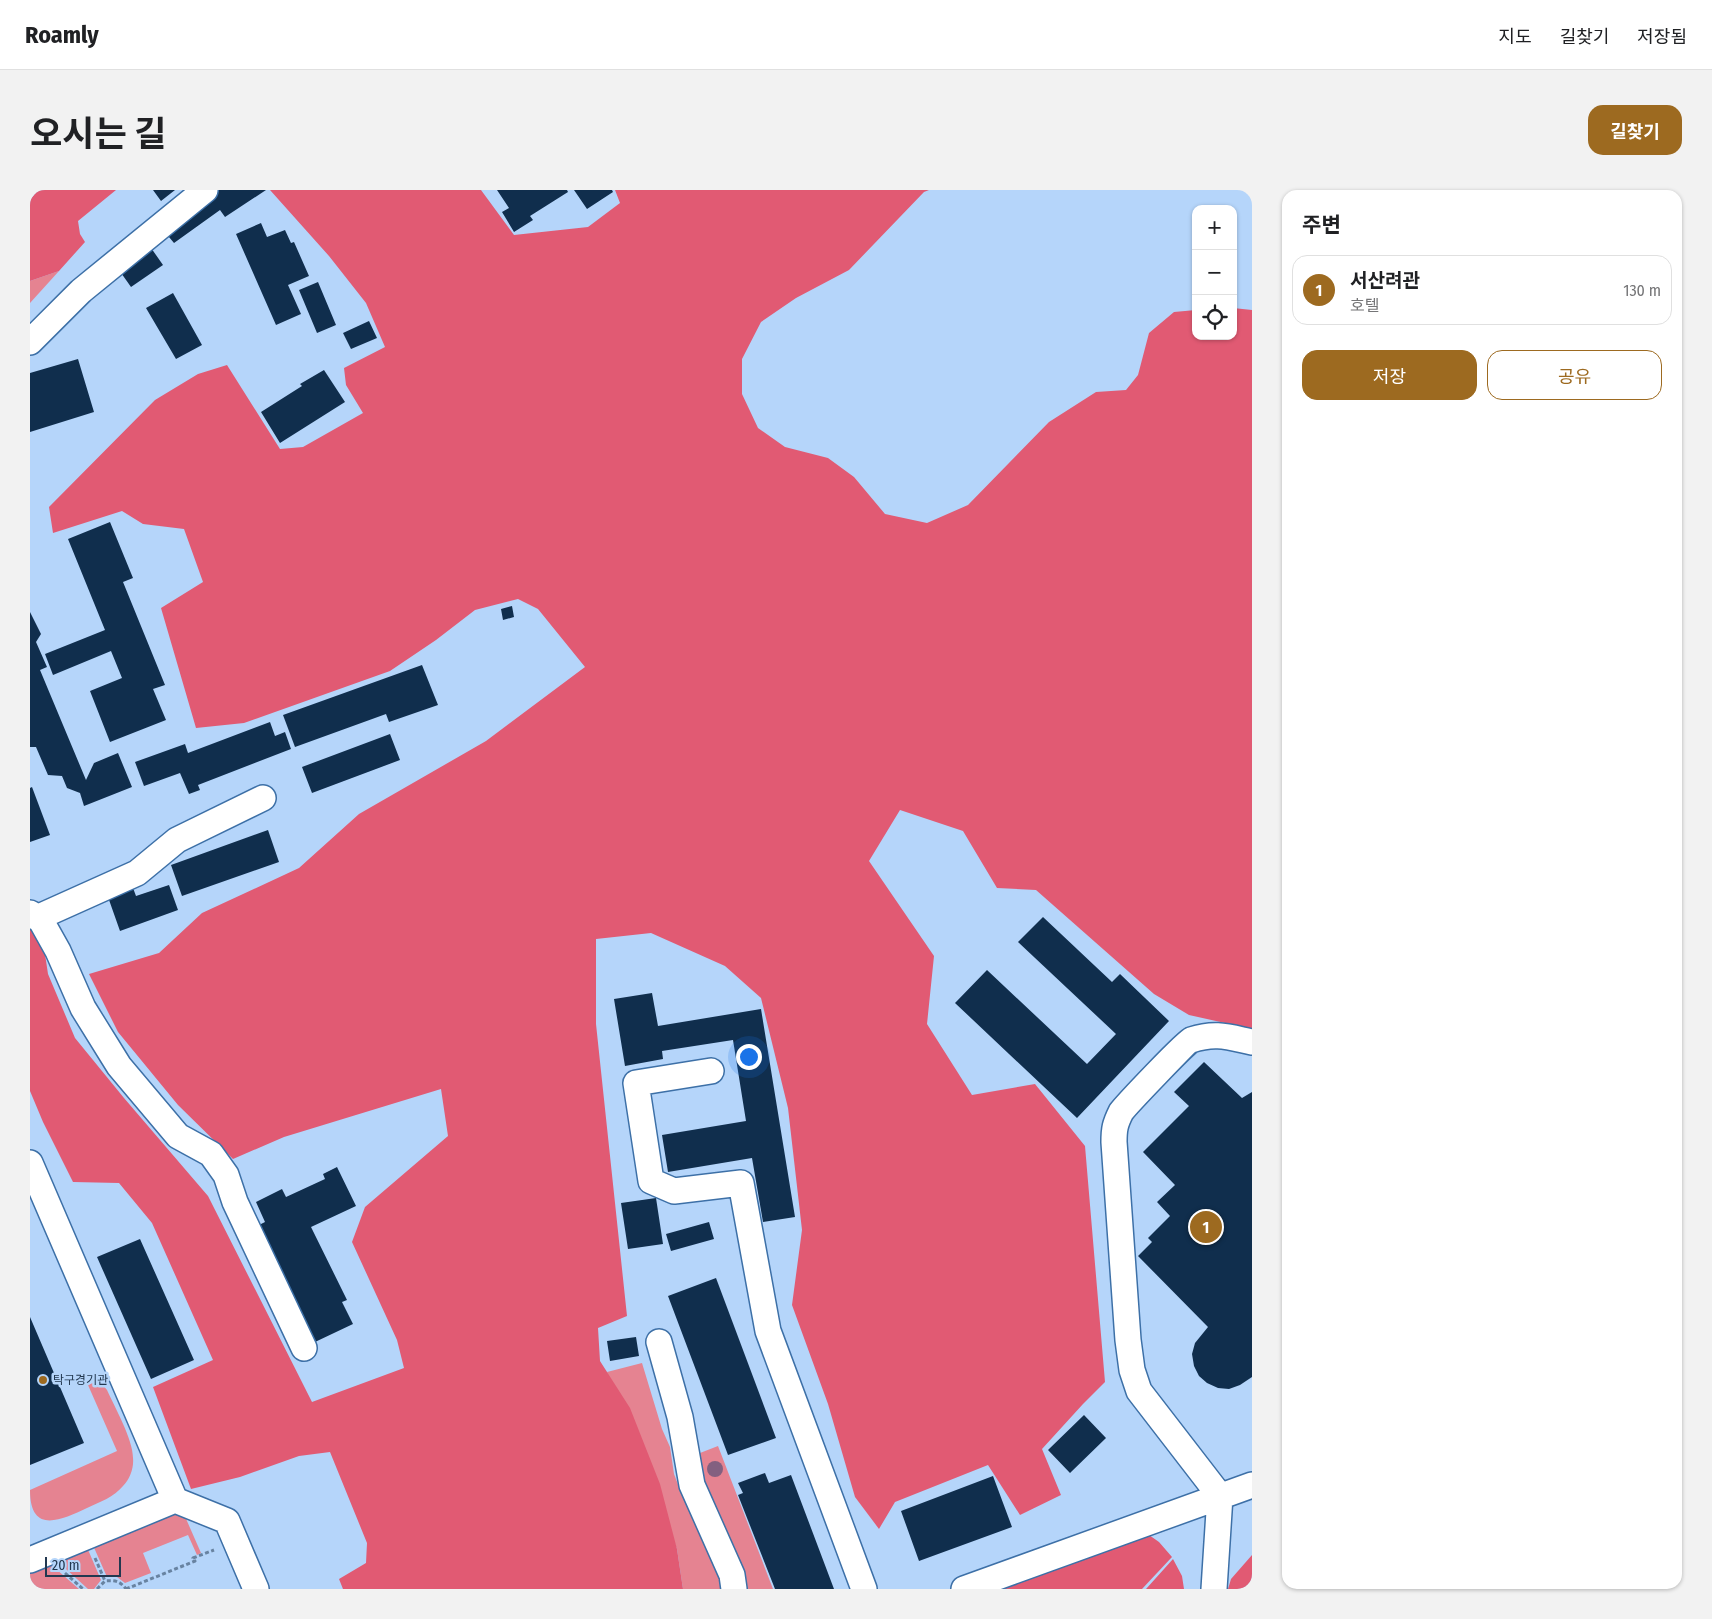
<!DOCTYPE html>
<html lang="ko">
<head>
<meta charset="utf-8">
<style>
	:root { --surface:#fff; --page:#f2f2f2; --text:#202124; --muted:#757577; --line:#e0e0e0; --accent:#9d6a20 }
	body { margin:0; font-family:"Fira Sans Condensed","Noto Sans KR",sans-serif; background:var(--page); color:var(--text) }
	.controls { position:absolute; right:15px; top:15px; display:grid; overflow:hidden; border-radius:10px; box-shadow:0 1px 4px #0004 }
	.controls button { width:45px; height:45px; display:grid; place-items:center; padding:0; border:0; border-bottom:1px solid var(--line); background:var(--surface); color:var(--text); font:25px sans-serif }
	.scale { position:absolute; left:15px; bottom:12px; width:76px; box-sizing:border-box; padding-left:5px; border:2px solid #223850; border-top:0; font-size:14px; line-height:18px; white-space:nowrap; color:#223850; -webkit-text-stroke:4px #b5d5fa; paint-order:stroke }
	.you { position:absolute; left:718px; top:866px; width:18px; height:18px; margin:-12px; border:4px solid #fff; border-radius:50%; background:#1a73e8; box-shadow:0 0 0 8px #1a73e833 }
	.badge { display:grid; place-items:center; width:32px; height:32px; border-radius:50%; background:var(--accent); color:#fff; font-size:16px; font-weight:700 }
	.pin { position:absolute; translate:-50% -50%; border:2px solid #fff; box-shadow:0 1px 5px #0006 }
	.list { margin:0; padding:0; list-style:none }
	h2 { display:flex; justify-content:space-between; align-items:center; height:65px; margin:0; padding:0 20px; font-size:21px }
	h2 small { font-size:16px; font-weight:400; color:var(--muted) }
	.list li { display:grid; grid-template-columns:32px 1fr auto; gap:15px; align-items:center; box-sizing:border-box; height:70px; margin:0 10px 10px; padding:0 10px; border:1px solid var(--line); border-radius:15px }
	.list b { display:block; font-size:19px; white-space:nowrap }
	.list p { margin:0; font-size:16px; white-space:nowrap; color:var(--muted) }
	.list em { font-size:16px; font-style:normal; color:var(--muted) }
	.actions { display:flex; gap:10px; padding:15px 20px }
	.actions a { flex:1; padding:11px 0; border:1px solid var(--accent); border-radius:15px; text-align:center; font-size:18px; color:var(--accent) }
	.actions .main { background:var(--accent); color:#fff }
	.icon { flex:none; width:28px; height:28px; fill:none; stroke:currentColor; stroke-width:2; stroke-linecap:round; stroke-linejoin:round }
	.map { position:relative; flex:none; width:1222px; height:1399px; overflow:hidden; border-radius:15px }
	header { display:flex; align-items:center; gap:30px; box-sizing:border-box; height:70px; padding:0 25px; background:var(--surface); border-bottom:1px solid var(--line) }
	header strong { font-size:24px }
	nav { display:flex; gap:28px; margin-inline-start:auto; font-size:18px }
	.intro { display:flex; align-items:center; justify-content:space-between; box-sizing:border-box; height:120px; padding:0 30px }
	h1 { margin:0; font-size:35px }
	.button { padding:12px 22px; border-radius:15px; background:var(--accent); color:#fff; font-size:18px; font-weight:700 }
	main { display:flex; gap:30px; padding:0 30px }
	aside { flex:1; background:var(--surface); border-radius:15px; box-shadow:0 1px 4px #0004 }
	.map>svg:first-child { display:block }
	.green { fill:#e58391 }
	.forest { fill:#e15a73 }
	.building { fill:#102e4d }
	.lines { fill:none; stroke-linecap:round; stroke-linejoin:round }
	.minor-casing { stroke:#3d70a7; stroke-width:28 }
	.path { stroke:#6883a1; stroke-width:3; stroke-dasharray:4 2.5; stroke-linecap:butt }
	.minor { stroke:#fff; stroke-width:25 }
	.tree { fill:#836080 }
	.poi-dot { fill:#9d6a20; stroke:#b5d5fa; stroke-width:2 }
	.labels { text-anchor:middle; dominant-baseline:central; stroke-width:5; stroke-linejoin:round; paint-order:stroke }
	.poi-label { font-size:12px; fill:#223850; stroke:#b5d5fa; text-anchor:start }
</style>
</head>
<body>
<header>
<strong>Roamly</strong>
<nav><a>지도</a><a>길찾기</a><a>저장됨</a></nav>
</header>
<div class="intro"><h1>오시는 길</h1><a class="button">길찾기</a></div>
<main>
<div class="map">
<svg width="1222" height="1399" viewBox="0 0 1222 1399">
	<rect width="100%" height="100%" fill="#b5d5fa"/>
	<path class="green" d="M 29,81 L 0,113 L 0,91 Z
		M 612,1173 L 632,1239 L 640,1257 L 644,1284 L 652,1305 L 666,1329 L 691,1389 L 693,1399 L 653,1399 L 647,1359 L 577,1182 Z
		M 65,1192 L 72,1194 L 77,1200 C 85,1218 103,1249 103,1268 C 104,1278 100,1289 93,1296 C 84,1307 70,1312 57,1318 C 31,1330 0,1345 0,1300 L 87,1261 L 58,1195 Z
		M 688,1256 L 743,1399 L 715,1399 L 711,1377 L 704,1356 L 677,1306 L 667,1274 L 670,1263 Z
		M 150,1315 L 171,1363 L 167,1365 L 158,1345 L 113,1363 L 121,1383 L 95,1393 L 87,1387 L 77,1387 L 62,1353 Z
		M 56,1355 L 71,1390 L 64,1399 L 58,1399 L 25,1369 Z
		M 18,1372 L 49,1399 L 0,1399 L 0,1380 Z"/>
	<path class="forest" d="M 8,0 L 86,0 L 48,31 L 50,44 L 55,52 L 29,81 L 0,91 L 0,10 Z
		M 240,0 L 451,0 L 484,45 L 558,37 L 590,13 L 585,0 L 899,0 L 894,2 L 819,80 L 766,108 L 731,132 L 712,169 L 712,204 L 728,238 L 755,257 L 798,268 L 824,287 L 855,324 L 897,333 L 938,315 L 1019,232 L 1066,202 L 1096,200 L 1108,185 L 1119,143 L 1144,122 L 1166,120 L 1166,146 L 1203,146 L 1203,118 L 1222,120 L 1222,839 L 1159,825 L 1124,804 L 1006,700 L 967,698 L 933,641 L 870,620 L 839,671 L 904,766 L 897,834 L 942,905 L 1005,894 L 1055,956 L 1075,1192 L 1053,1214 L 1012,1259 L 1031,1305 L 990,1325 L 958,1275 L 865,1312 L 849,1339 L 825,1307 L 798,1214 L 762,1115 L 772,1040 L 758,918 L 731,808 L 695,776 L 621,743 L 566,749 L 566,834 L 597,1126 L 568,1138 L 570,1171 L 600,1218 L 630,1294 L 647,1359 L 653,1399 L 313,1399 L 309,1389 L 336,1373 L 337,1353 L 300,1262 L 269,1266 L 210,1287 L 161,1299 L 123,1197 L 183,1170 L 122,1033 L 89,993 L 43,992 L 13,932 L 0,901 L 0,735 L 12,744 L 18,784 L 45,848 L 94,908 L 178,1006 L 282,1212 L 374,1178 L 367,1150 L 322,1052 L 335,1017 L 418,946 L 411,899 L 254,947 L 203,969 L 148,915 L 88,842 L 59,784 L 129,763 L 172,723 L 269,678 L 329,624 L 456,551 L 555,477 L 508,419 L 488,409 L 445,420 L 406,450 L 360,481 L 214,533 L 166,538 L 131,418 L 173,392 L 154,339 L 113,334 L 92,321 L 23,343 L 19,317 L 125,210 L 168,184 L 197,175 L 250,259 L 273,257 L 333,223 L 316,195 L 314,178 L 355,157 L 336,113 L 299,66 Z
		M 1119,1345 L 1129,1352 L 1142,1367 L 1112,1399 L 954,1399 Z
		M 1222,1365 L 1222,1399 L 1198,1399 L 1201,1389 Z
		M 1143,1369 L 1152,1386 L 1154,1399 L 1116,1399 Z"/>
	<path class="building" d="M 123,0 L 145,0 L 131,11 Z
		M 185,0 L 236,0 L 195,27 L 190,20 L 144,53 L 134,41 Z
		M 467,0 L 537,0 L 538,2 L 500,26 L 503,30 L 484,42 L 472,22 L 479,18 Z
		M 544,0 L 582,0 L 583,2 L 557,19 Z
		M 231,33 L 237,47 L 255,40 L 261,53 L 264,52 L 279,86 L 258,95 L 271,124 L 246,135 L 206,44 Z
		M 119,55 L 133,75 L 101,97 L 89,80 Z
		M 288,92 L 306,135 L 287,143 L 269,100 Z
		M 143,103 L 172,155 L 146,169 L 116,118 Z
		M 339,131 L 347,148 L 321,159 L 313,143 Z
		M 48,169 L 64,222 L 0,242 L 0,183 Z
		M 294,180 L 315,212 L 250,253 L 231,222 L 272,196 L 270,194 Z
		M 80,332 L 103,388 L 93,392 L 135,495 L 123,499 L 136,530 L 80,552 L 60,501 L 92,488 L 81,461 L 23,485 L 15,464 L 75,440 L 38,349 Z
		M 482,416 L 484,427 L 473,430 L 471,419 Z
		M 0,422 L 11,444 L 6,452 L 17,477 L 10,480 L 56,590 L 64,573 L 88,563 L 102,597 L 54,616 L 50,603 L 37,598 L 32,586 L 18,585 L 6,557 L 0,557 Z
		M 392,475 L 408,515 L 359,532 L 356,524 L 265,557 L 253,525 Z
		M 240,532 L 245,546 L 255,542 L 261,559 L 168,595 L 170,600 L 159,604 L 150,583 L 114,596 L 105,572 L 155,554 L 158,563 Z
		M 360,544 L 370,570 L 282,603 L 272,577 Z
		M 2,597 L 20,645 L 0,652 L 0,598 Z
		M 238,640 L 249,672 L 152,706 L 141,675 Z
		M 139,695 L 148,720 L 90,741 L 78,707 L 103,698 L 106,706 Z
		M 1013,727 L 1082,792 L 1090,784 L 1139,831 L 1047,928 L 925,813 L 957,780 L 1057,874 L 1086,844 L 988,752 Z
		M 622,803 L 628,836 L 731,819 L 765,1027 L 733,1032 L 722,968 L 638,982 L 632,945 L 716,931 L 703,850 L 632,861 L 633,869 L 595,876 L 584,809 Z
		M 1174,872 L 1212,908 L 1222,902 L 1222,1187 L 1210,1195 L 1199,1199 L 1188,1198 L 1177,1193 L 1169,1186 L 1164,1176 L 1162,1164 L 1165,1153 L 1178,1137 L 1108,1066 L 1122,1052 L 1118,1048 L 1140,1026 L 1127,1012 L 1145,995 L 1113,962 L 1159,916 L 1144,902 Z
		M 307,977 L 326,1016 L 281,1037 L 317,1110 L 312,1112 L 323,1134 L 285,1152 L 229,1035 L 235,1032 L 226,1012 L 252,999 L 256,1007 L 295,989 L 293,984 Z
		M 626,1008 L 633,1054 L 598,1059 L 591,1013 Z
		M 679,1032 L 684,1049 L 641,1061 L 636,1044 Z
		M 110,1049 L 164,1170 L 121,1189 L 67,1067 Z
		M 686,1088 L 746,1248 L 698,1265 L 638,1106 Z
		M 0,1127 L 54,1253 L 0,1275 Z
		M 606,1147 L 609,1166 L 580,1171 L 577,1151 Z
		M 1054,1225 L 1076,1248 L 1040,1283 L 1018,1260 Z
		M 735,1283 L 739,1293 L 761,1285 L 804,1399 L 745,1399 L 708,1305 L 713,1303 L 708,1293 Z
		M 963,1286 L 982,1337 L 889,1371 L 871,1321 Z"/>
	<g class="lines">
		<g class="minor-casing">
			<path id="minor" d="M 0,152 L 51,101 L 175,0
				M 0,723 L 7,728 L 9,727 L 107,683 L 147,650 L 233,608
				M 9,727 L 28,761 L 53,818 L 89,876 L 148,946 L 181,964 L 196,985 L 205,1012 L 274,1158
				M 681,881 L 606,893 L 621,991 L 644,1001 L 711,993 L 738,1141 L 834,1399
				M 0,973 L 145,1310
				M 629,1152 L 650,1227 L 662,1295 L 702,1385 L 704,1399
				M 0,1370 L 145,1310 L 197,1331 L 226,1399
				M 934,1399 L 1222,1295
				M 1184,1399 L 1190,1306 L 1109,1201 L 1102,1180 L 1098,1150 L 1084,952 C 1084,939 1085,934 1091,922 C 1096,915 1156,852 1161,850 C 1186,842 1198,847 1222,852"/>
		</g>
		<path class="path" d="M 65,1368 L 75,1391
			M 35,1383 L 53,1399
			M 67,1399 L 75,1391 C 85,1390 90,1391 96,1399
			M 96,1399 L 165,1371 L 163,1368 L 184,1360"/>
		<use href="#minor" class="minor"/>
	</g>
	<circle class="tree" cx="685" cy="1279" r="8"/>
	<circle class="poi-dot" cx="13" cy="1190" r="5"/>
	<g class="labels">
		<g class="poi-label">
			<text x="23" y="1190">탁구경기관</text>
		</g>
	</g>
</svg>
<div class="controls">
<button>+</button>
<button>−</button>
<button><svg class="icon" aria-label="locate" viewBox="0 0 24 24"><circle cx="12" cy="12" r="6"/><path d="M12 2v4M12 18v4M2 12h4M18 12h4"/></svg></button>
</div>
<div class="scale">20 m</div>
<div class="you"></div>
<div class="pin badge" style="left:1176px;top:1037px">1</div>
</div>
<aside>
<h2>주변<small></small></h2>
<ul class="list">
<li><span class="badge">1</span><div><b>서산려관</b><p>호텔</p></div><em>130 m</em></li>
</ul>
<div class="actions"><a class="main">저장</a><a>공유</a></div>
</aside>
</main>
</body>
</html>
